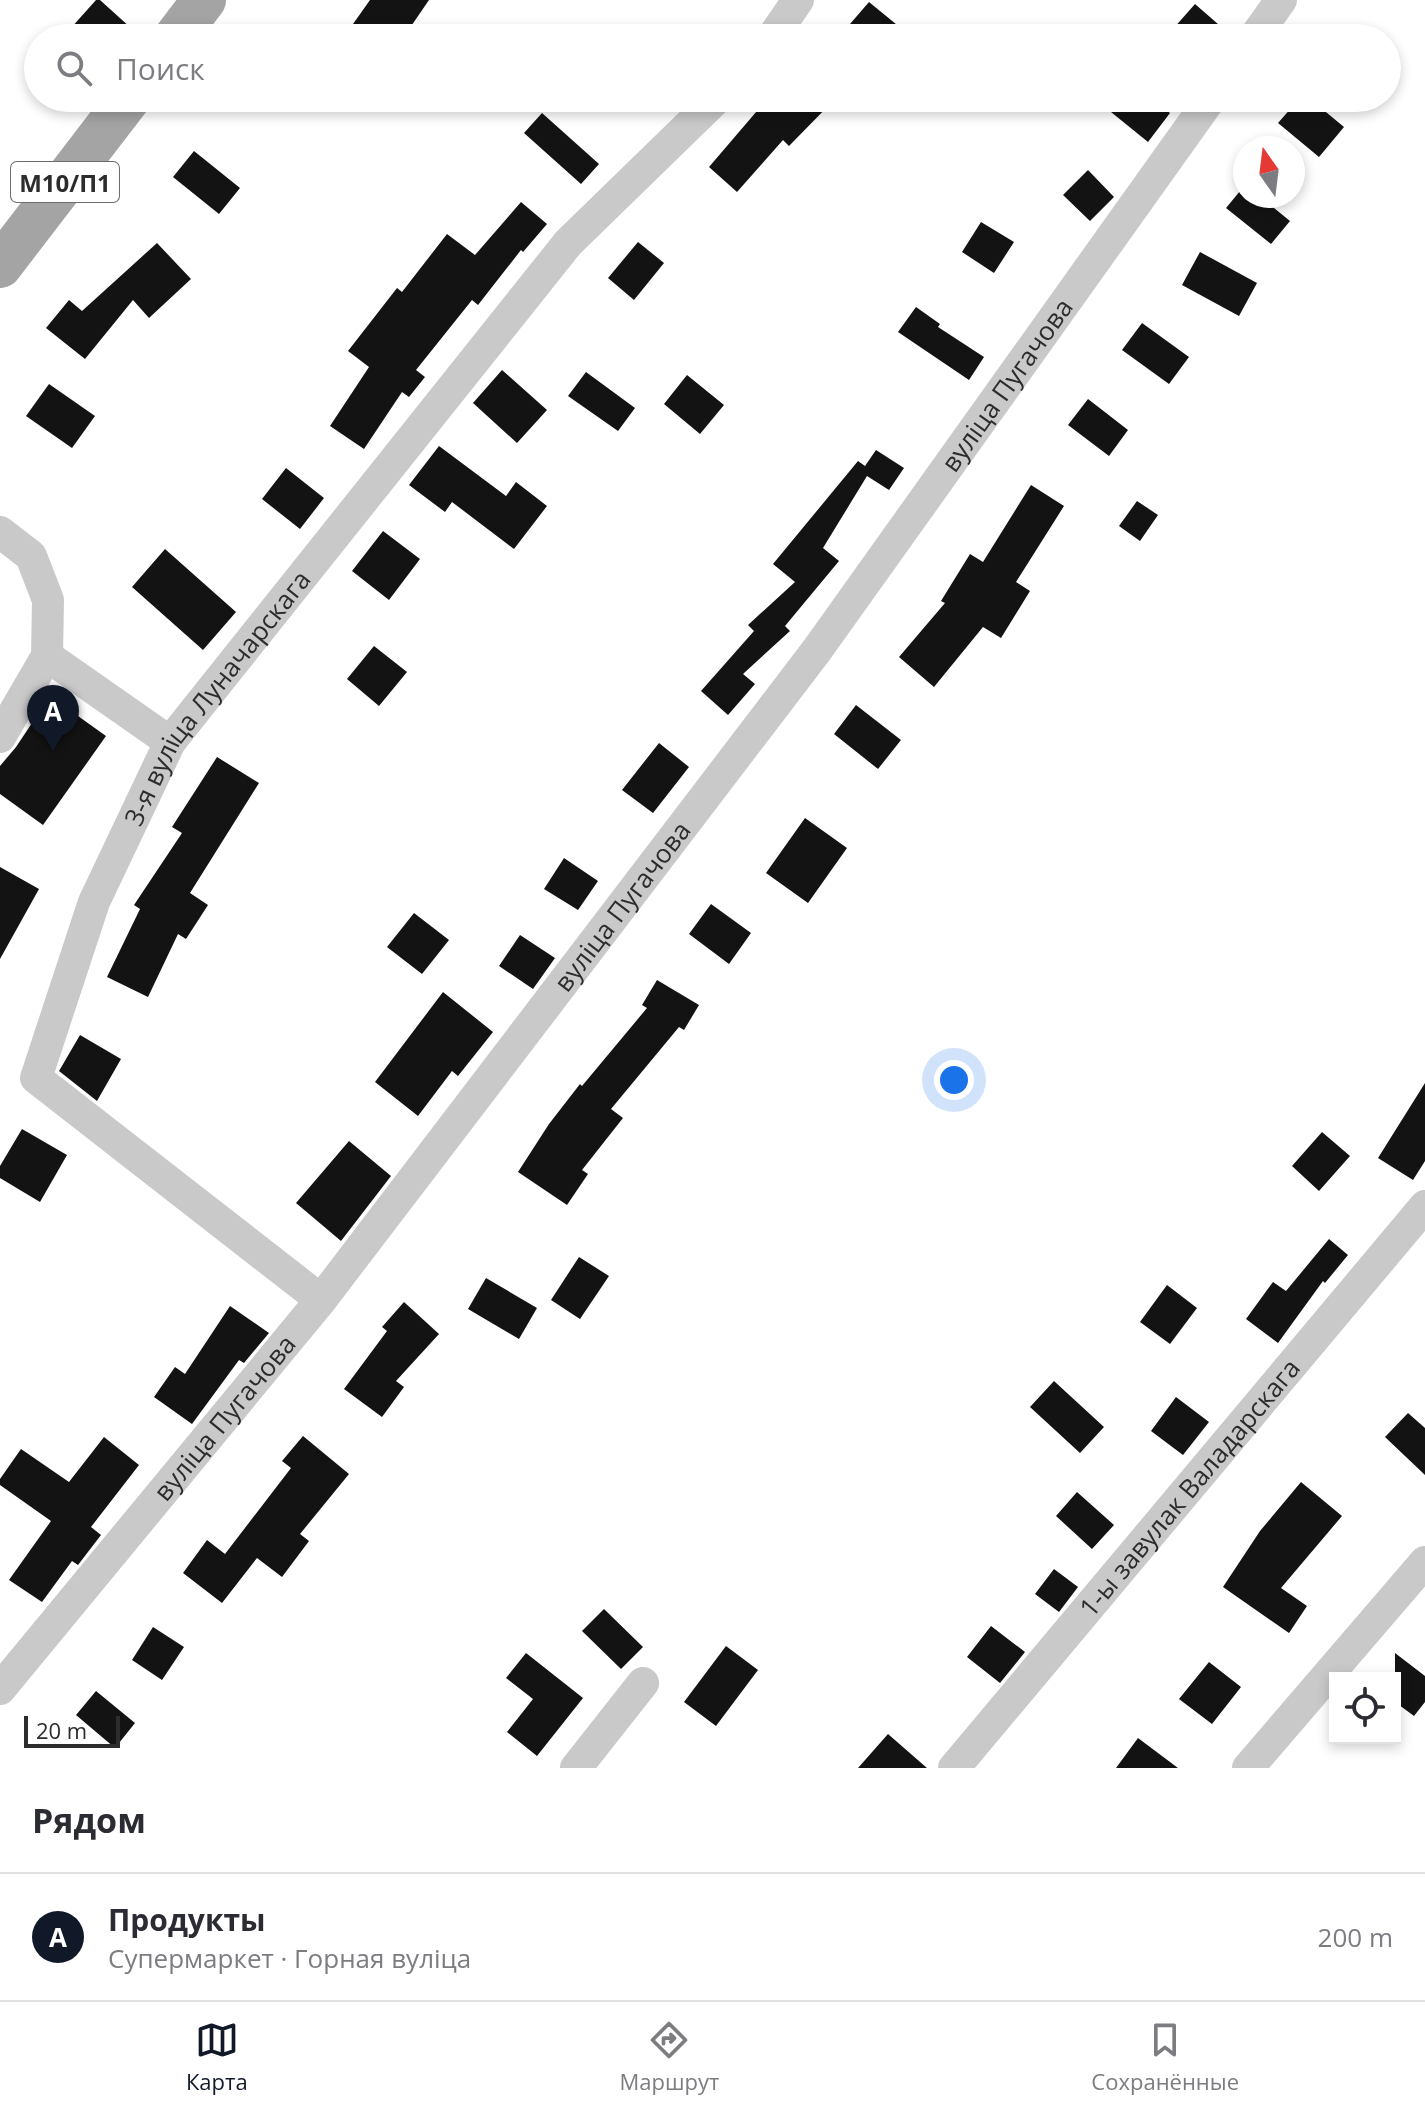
<!DOCTYPE html>
<html lang="ru">
<head>
<meta charset="utf-8">
<style>
	:root { --surface:#fff; --page:#f2f2f3; --text:#2b2b33; --muted:#7c7c81; --line:#e1e1e2; --accent:#111827 }
	body { margin:0; font-family:"Open Sans",sans-serif; background:var(--page); color:var(--text) }
	.controls { position:absolute; right:24px; bottom:24px; display:grid; overflow:hidden; border-radius:0px; box-shadow:0 4px 12px #0003 }
	.controls button { width:72px; height:72px; display:grid; place-items:center; padding:0; border:0; border-bottom:2px solid var(--line); background:var(--surface); color:var(--text); font:40px sans-serif }
	.compass { position:absolute; left:1233px; top:136px; width:72px; height:72px; border-radius:50%; background:var(--surface); box-shadow:0 4px 12px #0003; rotate:346deg }
	.scale { position:absolute; left:24px; bottom:20px; width:96px; box-sizing:border-box; padding-left:8px; border:4px solid #2c2c2c; border-top:0; font-size:22px; line-height:28px; white-space:nowrap; color:#2c2c2c; -webkit-text-stroke:6px #fff; paint-order:stroke }
	.you { position:absolute; left:954px; top:1080px; width:28px; height:28px; margin:-20px; border:6px solid #fff; border-radius:50%; background:#1a73e8; box-shadow:0 0 0 12px #1a73e833 }
	.badge { display:grid; place-items:center; width:52px; height:52px; border-radius:50%; background:var(--accent); color:#fff; font-size:26px; font-weight:700 }
	.pin { position:absolute; translate:-50% -66px; filter:drop-shadow(0 2px 4px #0008) }
	.pin::after { content:''; position:absolute; top:42px; width:28px; height:24px; background:inherit; clip-path:polygon(0 0,100% 0,50% 100%) }
	.list { margin:0; padding:0; list-style:none }
	h2 { display:flex; justify-content:space-between; align-items:center; height:104px; margin:0; padding:0 32px; font-size:34px }
	h2 small { font-size:26px; font-weight:400; color:var(--muted) }
	.list li { display:grid; grid-template-columns:52px 1fr auto; gap:24px; align-items:center; box-sizing:border-box; height:128px; padding:0 32px; border-top:2px solid var(--line) }
	.list b { display:block; font-size:30px; white-space:nowrap }
	.list p { margin:0; font-size:26px; white-space:nowrap; color:var(--muted) }
	.list em { font-size:26px; font-style:normal; color:var(--muted) }
	.icon { flex:none; width:44px; height:44px; fill:none; stroke:currentColor; stroke-width:2; stroke-linecap:round; stroke-linejoin:round }
	.map { position:relative; flex:none; width:1425px; height:1768px; overflow:hidden }
	.search { position:absolute; background:var(--surface); box-shadow:0 4px 12px #0003; left:24px; right:24px; top:24px; height:88px; display:flex; align-items:center; gap:20px; box-sizing:border-box; padding:0 28px; border-radius:44px; color:var(--muted); font-size:30px }
	.sheet { height:232px; background:var(--surface) }
	nav { display:flex; justify-content:space-around; align-items:center; box-sizing:border-box; height:112px; border-top:2px solid var(--line); background:var(--surface); font-size:22px; color:var(--muted) }
	nav a { display:grid; justify-items:center; gap:4px }
	nav .on { color:var(--accent) }
	.map>svg:first-child { display:block }
	.building { fill:#131313 }
	.lines { fill:none; stroke-linecap:round; stroke-linejoin:round }
	.street { stroke:#c9c9c9; stroke-width:32 }
	.primary { stroke:#a4a4a4; stroke-width:44 }
	.labels { text-anchor:middle; dominant-baseline:central; stroke-width:8; stroke-linejoin:round; paint-order:stroke }
	.shield { fill:#fff; stroke:#6b6b6b; stroke-width:2 }
	.shield-label { font-size:24px; font-weight:bold; fill:#2c2c2c }
	.street-label { font-size:26px; fill:#2c2c2c; stroke:#fff }
</style>
</head>
<body>
<div class="map">
<svg width="1425" height="1768" viewBox="0 0 1425 1768">
	<rect width="100%" height="100%" fill="#fff"/>
	<path class="building" d="M 96,0 L 100,0 L 142,38 L 62,38 Z
		M 370,0 L 429,0 L 403,38 L 373,38 L 353,24 Z
		M 869,2 L 913,38 L 868,38 L 850,24 Z
		M 1195,4 L 1234,38 L 1165,38 Z
		M 768,98 L 836,98 L 789,146 L 783,140 L 737,192 L 709,167 Z
		M 1122,98 L 1151,98 L 1170,113 L 1148,142 L 1111,112 Z
		M 1300,98 L 1309,98 L 1344,127 L 1319,157 L 1278,123 Z
		M 542,113 L 599,164 L 581,184 L 524,133 Z
		M 194,151 L 240,188 L 219,214 L 173,177 Z
		M 1088,170 L 1114,197 L 1090,221 L 1063,195 Z
		M 1245,185 L 1245,196 L 1259,196 L 1290,221 L 1271,244 L 1226,208 Z
		M 521,202 L 547,224 L 523,252 L 521,250 L 478,305 L 472,300 L 416,370 L 425,377 L 409,397 L 402,392 L 364,449 L 330,426 L 369,367 L 348,351 L 397,288 L 402,292 L 447,234 L 475,255 Z
		M 981,222 L 1014,242 L 994,273 L 962,252 Z
		M 638,242 L 664,263 L 634,300 L 608,278 Z
		M 157,243 L 191,279 L 149,318 L 133,300 L 85,359 L 46,328 L 69,300 L 82,311 Z
		M 1200,252 L 1257,283 L 1239,316 L 1182,285 Z
		M 916,307 L 940,324 L 938,327 L 984,357 L 969,380 L 898,332 Z
		M 1142,323 L 1189,357 L 1169,384 L 1122,350 Z
		M 502,370 L 547,410 L 517,443 L 473,403 Z
		M 586,372 L 635,408 L 618,431 L 568,396 Z
		M 687,375 L 724,405 L 700,434 L 664,404 Z
		M 49,384 L 95,416 L 72,448 L 26,416 Z
		M 1088,399 L 1128,430 L 1109,456 L 1068,425 Z
		M 439,446 L 506,496 L 516,482 L 547,506 L 514,549 L 452,502 L 445,512 L 409,485 Z
		M 876,450 L 904,468 L 889,490 L 867,476 L 823,548 L 839,561 L 785,626 L 790,631 L 743,674 L 755,684 L 728,715 L 701,691 L 754,631 L 748,625 L 795,582 L 773,564 L 858,461 L 865,466 Z
		M 286,468 L 324,498 L 300,529 L 262,499 Z
		M 1031,485 L 1064,506 L 1016,582 L 1030,591 L 1001,638 L 983,627 L 934,687 L 899,657 L 945,603 L 941,601 L 970,554 L 983,562 Z
		M 1137,501 L 1158,515 L 1140,541 L 1119,526 Z
		M 383,531 L 420,559 L 389,600 L 352,571 Z
		M 165,549 L 236,612 L 203,650 L 132,587 Z
		M 374,646 L 407,672 L 379,706 L 347,679 Z
		M 50,696 L 106,736 L 43,825 L 0,794 L 0,766 L 16,747 Z
		M 856,705 L 901,740 L 878,769 L 834,734 Z
		M 659,743 L 689,767 L 653,813 L 622,790 Z
		M 217,757 L 259,783 L 190,893 L 208,905 L 186,939 L 178,934 L 148,997 L 107,977 L 140,909 L 134,905 L 182,833 L 172,827 Z
		M 805,818 L 847,848 L 808,903 L 766,873 Z
		M 564,858 L 598,881 L 578,910 L 544,889 Z
		M 0,867 L 39,889 L 0,959 Z
		M 711,904 L 751,933 L 729,964 L 689,934 Z
		M 414,913 L 449,940 L 422,974 L 387,947 Z
		M 520,935 L 555,958 L 533,989 L 499,966 Z
		M 657,980 L 699,1005 L 684,1030 L 679,1027 L 611,1109 L 623,1118 L 582,1170 L 588,1174 L 567,1205 L 518,1172 L 549,1124 L 580,1084 L 582,1086 L 647,1008 L 642,1005 Z
		M 443,992 L 493,1032 L 458,1076 L 452,1071 L 418,1116 L 375,1082 Z
		M 80,1035 L 121,1059 L 97,1101 L 59,1071 Z
		M 1425,1083 L 1425,1161 L 1413,1180 L 1378,1158 Z
		M 22,1129 L 67,1155 L 40,1202 L 0,1178 L 0,1166 Z
		M 1322,1132 L 1350,1156 L 1319,1191 L 1292,1166 Z
		M 349,1141 L 391,1176 L 341,1241 L 296,1203 Z
		M 1329,1239 L 1348,1255 L 1325,1283 L 1323,1281 L 1278,1343 L 1246,1319 L 1273,1282 L 1286,1291 Z
		M 579,1257 L 609,1276 L 580,1319 L 551,1300 Z
		M 486,1278 L 537,1308 L 519,1339 L 468,1309 Z
		M 1167,1285 L 1197,1308 L 1170,1344 L 1140,1322 Z
		M 404,1302 L 439,1334 L 396,1381 L 404,1387 L 382,1417 L 344,1389 L 387,1331 L 382,1327 Z
		M 230,1306 L 269,1333 L 244,1363 L 239,1360 L 192,1424 L 154,1397 L 175,1367 L 185,1374 Z
		M 1054,1381 L 1104,1427 L 1080,1453 L 1030,1407 Z
		M 1176,1397 L 1209,1422 L 1183,1455 L 1151,1431 Z
		M 1408,1413 L 1425,1428 L 1425,1475 L 1385,1437 Z
		M 303,1436 L 349,1474 L 300,1534 L 309,1541 L 282,1577 L 257,1558 L 222,1603 L 183,1573 L 207,1540 L 225,1554 L 291,1468 L 282,1461 Z
		M 104,1437 L 139,1465 L 91,1527 L 101,1535 L 78,1565 L 72,1561 L 42,1602 L 9,1580 L 51,1521 L 0,1485 L 0,1479 L 21,1449 L 69,1482 Z
		M 1301,1482 L 1342,1516 L 1281,1588 L 1307,1606 L 1289,1633 L 1223,1587 L 1260,1531 Z
		M 1077,1492 L 1114,1525 L 1092,1549 L 1056,1516 Z
		M 1054,1569 L 1078,1587 L 1059,1612 L 1035,1594 Z
		M 604,1609 L 643,1647 L 621,1669 L 582,1631 Z
		M 991,1626 L 1025,1652 L 1000,1683 L 967,1657 Z
		M 153,1627 L 184,1647 L 162,1680 L 132,1660 Z
		M 726,1646 L 758,1670 L 716,1726 L 684,1702 Z
		M 526,1653 L 583,1698 L 537,1756 L 507,1732 L 533,1699 L 506,1678 Z
		M 1395,1653 L 1425,1676 L 1425,1702 L 1414,1716 L 1395,1702 Z
		M 1209,1662 L 1241,1687 L 1212,1724 L 1179,1699 Z
		M 96,1691 L 135,1723 L 115,1748 L 76,1715 Z
		M 888,1734 L 927,1768 L 858,1768 Z
		M 1138,1738 L 1178,1768 L 1116,1768 Z"/>
	<g class="lines">
		<g class="street">
			<path d="M 772,38 L 798,0"/>
			<path d="M 1254,38 L 1281,0"/>
			<path d="M 0,532 L 31,556 L 48,600 L 47,656 L 0,737"/>
			<path d="M 47,656 L 170,742"/>
			<path id="s1" d="M 321,1300 L 36,1078 L 94,902 L 170,742 L 568,243 L 717,98"/>
			<path id="s2" d="M 0,1689 L 321,1300 L 817,650 L 1211,98"/>
			<path d="M 576,1768 L 643,1683"/>
			<path id="s3" d="M 954,1768 L 1425,1206"/>
			<path d="M 1248,1768 L 1425,1562"/>
		</g>
		<path class="primary" d="M 175,38 L 204,0
			M 0,266 L 129,98"/>
	</g>
	<g class="labels">
		<rect class="shield" x="11" y="162" width="108" height="40" rx="6"/>
		<g class="shield-label">
			<text x="65" y="182">М10/П1</text>
		</g>
		<g class="street-label">
			<text stroke="none"><textPath href="#s2" startOffset="1648">вуліца Пугачова</textPath></text>
			<text stroke="none"><textPath href="#s1" startOffset="786">3-я вуліца Луначарскага</textPath></text>
			<text stroke="none"><textPath href="#s2" startOffset="1000">вуліца Пугачова</textPath></text>
			<text stroke="none"><textPath href="#s2" startOffset="352">вуліца Пугачова</textPath></text>
			<text stroke="none"><textPath href="#s3" startOffset="366">1-ы завулак Валадарскага</textPath></text>
		</g>
	</g>
</svg>
<div class="controls">
<button><svg class="icon" aria-label="locate" viewBox="0 0 24 24"><circle cx="12" cy="12" r="6"/><path d="M12 2v4M12 18v4M2 12h4M18 12h4"/></svg></button>
</div>
<svg class="compass" viewBox="-18 -18 36 36"><path d="M0-13l5 13h-10z" fill="#e53935"/><path d="M0 13l5-13h-10z" fill="#7c7c81"/></svg>
<div class="scale">20 m</div>
<div class="you"></div>
<div class="pin badge" style="left:53px;top:751px">A</div>
<div class="search"><svg class="icon" aria-label="search" viewBox="0 0 24 24"><circle cx="10" cy="10" r="6"/><path d="M15 15l6 6"/></svg>Поиск</div>
</div>
<section class="sheet">
<h2>Рядом<small></small></h2>
<ul class="list">
<li><span class="badge">A</span><div><b>Продукты</b><p>Супермаркет · Горная вуліца</p></div><em>200 m</em></li>
</ul>
</section>
<nav>
<a class="on"><svg class="icon" aria-label="map" viewBox="0 0 24 24"><path d="M3 6l6-2 6 2 6-2v14l-6 2-6-2-6 2zM9 4v14M15 6v14"/></svg>Карта</a>
<a><svg class="icon" aria-label="directions" viewBox="0 0 24 24"><path d="M12 3l9 9-9 9-9-9zM9 14v-3h6M13 9l2 2-2 2"/></svg>Маршрут</a>
<a><svg class="icon" aria-label="saved" viewBox="0 0 24 24"><path d="M7 4h10v16l-5-4-5 4z"/></svg>Сохранённые</a>
</nav>
</body>
</html>
